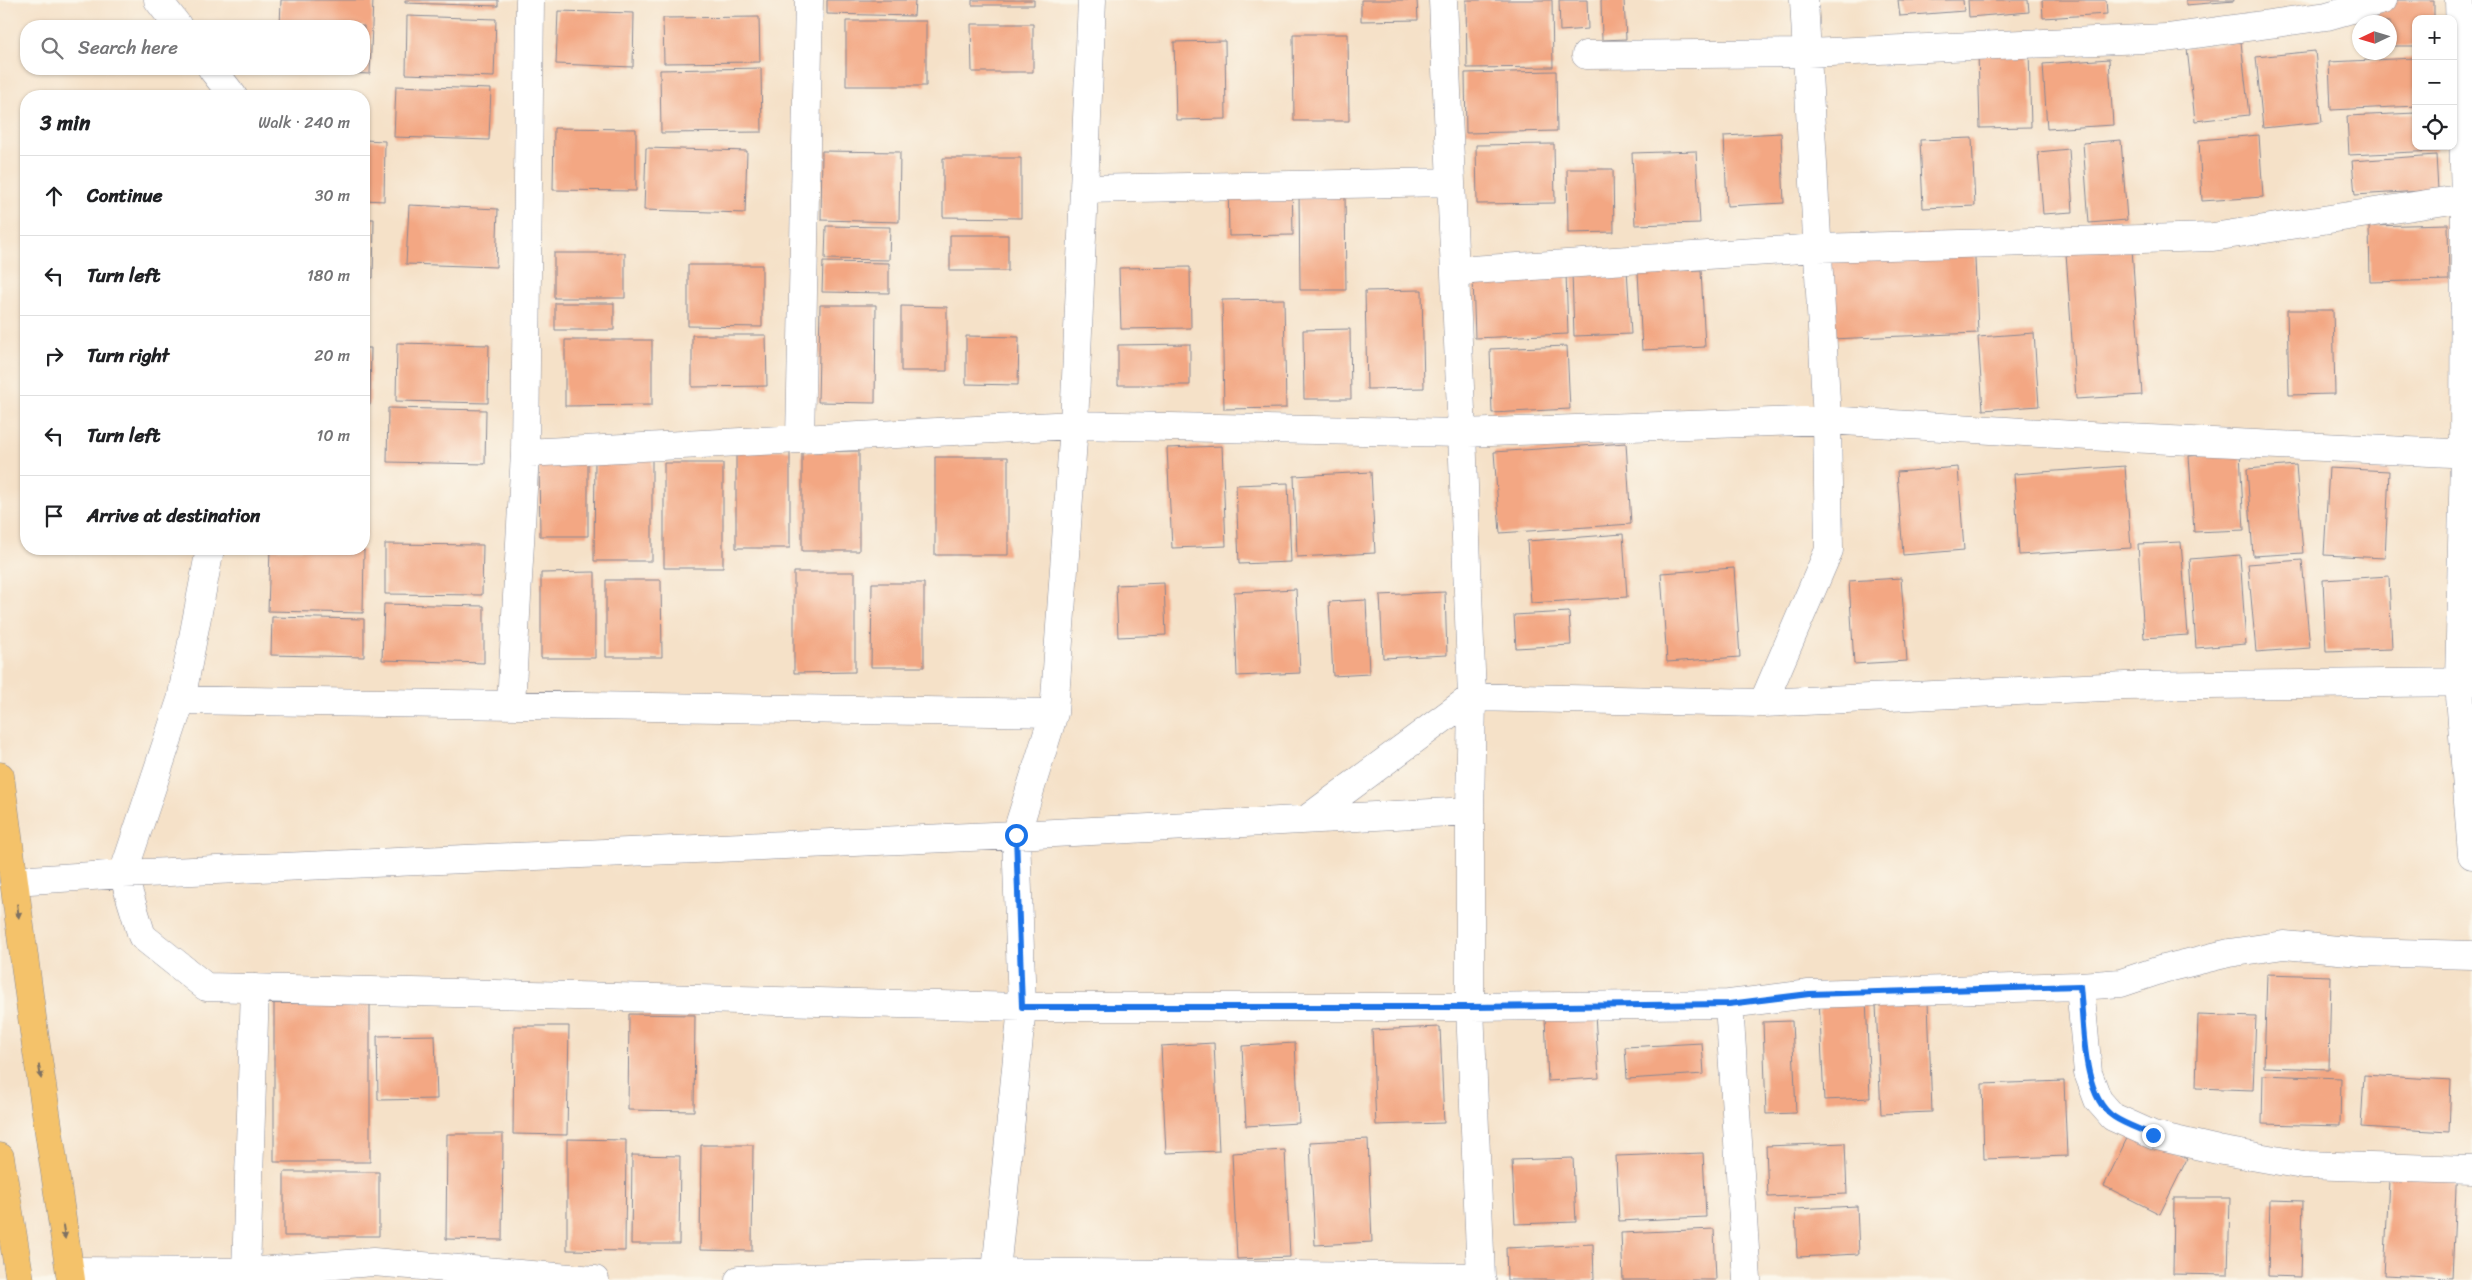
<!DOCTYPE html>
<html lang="en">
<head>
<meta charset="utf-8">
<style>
	:root { --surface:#fff; --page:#f6f6f6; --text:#202124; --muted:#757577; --line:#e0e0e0 }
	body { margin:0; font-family:Sriracha,sans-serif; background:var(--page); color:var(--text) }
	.controls { position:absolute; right:15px; top:15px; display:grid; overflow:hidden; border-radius:10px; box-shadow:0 1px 4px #0004 }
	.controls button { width:45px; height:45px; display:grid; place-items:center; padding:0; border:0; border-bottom:1px solid var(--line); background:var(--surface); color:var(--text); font:25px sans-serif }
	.compass { position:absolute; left:2352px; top:15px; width:45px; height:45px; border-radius:50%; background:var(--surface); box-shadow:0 1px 4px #0004; rotate:266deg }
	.stop { position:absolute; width:15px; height:15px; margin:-11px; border:4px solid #1a73e8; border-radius:50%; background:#fff }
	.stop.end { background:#1a73e8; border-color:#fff; box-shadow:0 1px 5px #0008 }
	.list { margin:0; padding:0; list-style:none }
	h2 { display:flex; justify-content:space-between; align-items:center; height:65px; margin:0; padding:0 20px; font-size:21px }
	h2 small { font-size:16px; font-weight:400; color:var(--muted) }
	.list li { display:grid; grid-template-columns:32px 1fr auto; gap:15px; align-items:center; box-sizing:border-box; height:80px; padding:0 20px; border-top:1px solid var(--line) }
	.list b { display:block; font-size:19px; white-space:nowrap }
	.list em { font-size:16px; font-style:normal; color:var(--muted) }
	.icon { flex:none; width:28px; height:28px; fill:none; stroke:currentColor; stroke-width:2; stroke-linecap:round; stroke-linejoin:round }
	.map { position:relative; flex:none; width:2472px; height:1280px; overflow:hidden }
	.search { position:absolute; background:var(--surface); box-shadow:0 1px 4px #0004; left:20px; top:20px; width:350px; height:55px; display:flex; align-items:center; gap:12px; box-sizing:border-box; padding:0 18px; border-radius:20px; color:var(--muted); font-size:19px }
	.panel { position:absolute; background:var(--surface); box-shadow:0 1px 4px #0004; left:20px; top:90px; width:350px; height:465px; border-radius:20px }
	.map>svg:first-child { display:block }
	.building { fill:#f3a783 }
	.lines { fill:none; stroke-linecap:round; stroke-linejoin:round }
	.minor-casing { stroke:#888893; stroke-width:29 }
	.trunk-casing { stroke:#888893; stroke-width:29 }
	.minor { stroke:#fff; stroke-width:28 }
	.trunk { stroke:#f4c26a; stroke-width:28 }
	.oneway { fill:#7d7163 }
	.route { stroke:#1a73e8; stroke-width:6 }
</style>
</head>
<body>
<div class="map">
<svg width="2472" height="1280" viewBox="0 0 2472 1280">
	<rect width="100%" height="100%" fill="#fbf7ec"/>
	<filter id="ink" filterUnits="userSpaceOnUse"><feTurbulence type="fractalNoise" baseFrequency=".02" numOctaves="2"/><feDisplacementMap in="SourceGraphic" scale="10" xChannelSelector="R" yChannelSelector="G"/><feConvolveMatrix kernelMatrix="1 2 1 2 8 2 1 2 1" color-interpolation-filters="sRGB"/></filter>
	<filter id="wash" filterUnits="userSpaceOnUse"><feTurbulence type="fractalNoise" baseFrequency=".0096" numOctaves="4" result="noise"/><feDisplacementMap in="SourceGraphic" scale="20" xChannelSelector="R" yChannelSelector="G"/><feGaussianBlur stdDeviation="1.12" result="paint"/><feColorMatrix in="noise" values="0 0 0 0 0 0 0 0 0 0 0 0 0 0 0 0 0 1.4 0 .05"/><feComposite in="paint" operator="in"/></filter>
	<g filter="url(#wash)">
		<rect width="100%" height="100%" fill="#f5e1c8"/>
		<g id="blocks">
			<path class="building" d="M 281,0 L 373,0 L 370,74 L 276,70 L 364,69 L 364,26 L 280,26 Z
				M 405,0 L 498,0 L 498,6 L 405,3 Z
				M 827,0 L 915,0 L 914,16 L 827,14 Z
				M 972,0 L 1034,0 L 1034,5 L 972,5 Z
				M 1361,0 L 1417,0 L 1418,20 L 1361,21 Z
				M 1466,0 L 1552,0 L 1553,67 L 1467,68 Z
				M 1559,0 L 1587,0 L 1588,29 L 1560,31 Z
				M 1601,0 L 1624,0 L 1626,39 L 1602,40 Z
				M 1898,0 L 1963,0 L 1964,11 L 1900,16 Z
				M 1968,0 L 2028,0 L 2029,12 L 1969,17 Z
				M 2042,0 L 2106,0 L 2107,14 L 2043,18 Z
				M 2186,0 L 2234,0 L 2234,1 L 2186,5 Z
				M 2376,0 L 2434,0 L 2434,19 L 2416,19 L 2416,46 L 2390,46 L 2390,22 L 2376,22 Z
				M 558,11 L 634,13 L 633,67 L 556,64 Z
				M 407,16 L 496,19 L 494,77 L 406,74 Z
				M 759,17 L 760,62 L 664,63 L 663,18 Z
				M 846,21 L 926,21 L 926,86 L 846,86 Z
				M 971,24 L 1033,24 L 1033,72 L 972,72 Z
				M 1293,34 L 1348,34 L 1349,121 L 1294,121 Z
				M 1225,41 L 1226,119 L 1176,120 L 1174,42 Z
				M 2241,42 L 2249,115 L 2195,121 L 2187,48 Z
				M 2029,50 L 2031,127 L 1980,128 L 1978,52 Z
				M 2315,51 L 2322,122 L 2263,128 L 2256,57 Z
				M 2416,58 L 2416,106 L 2331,110 L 2329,62 Z
				M 2109,59 L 2113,125 L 2047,129 L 2043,64 Z
				M 761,68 L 762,132 L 661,133 L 660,70 Z
				M 1556,71 L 1557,131 L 1466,133 L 1465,73 Z
				M 396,86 L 491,89 L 489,140 L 394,137 Z
				M 2416,113 L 2416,146 L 2436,146 L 2436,151 L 2349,155 L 2347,116 Z
				M 554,128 L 636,129 L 636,191 L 553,190 Z
				M 1781,133 L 1784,203 L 1727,206 L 1724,136 Z
				M 2259,135 L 2263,197 L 2202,201 L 2199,140 Z
				M 1972,138 L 1975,206 L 1923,208 L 1920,140 Z
				M 364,140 L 385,141 L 384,201 L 364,200 Z
				M 2121,140 L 2127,220 L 2089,223 L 2083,143 Z
				M 1554,144 L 1555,203 L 1477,204 L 1476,145 Z
				M 646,148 L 747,151 L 745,213 L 644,210 Z
				M 2069,149 L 2073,212 L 2043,214 L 2038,152 Z
				M 822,151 L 900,152 L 899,222 L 821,220 Z
				M 1696,151 L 1700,223 L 1635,225 L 1632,153 Z
				M 2436,155 L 2438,190 L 2355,195 L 2352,161 Z
				M 943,158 L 1021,158 L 1021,218 L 943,217 Z
				M 1567,169 L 1613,169 L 1614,232 L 1568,233 Z
				M 1228,178 L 1292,178 L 1293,235 L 1229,236 Z
				M 1299,192 L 1345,192 L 1346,290 L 1300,290 Z
				M 409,205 L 498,209 L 496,267 L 406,264 Z
				M 364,219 L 374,219 L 373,278 L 364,278 Z
				M 2448,224 L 2449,280 L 2370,282 L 2369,226 Z
				M 826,226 L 890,227 L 889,260 L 825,259 Z
				M 1974,233 L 1978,333 L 1830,339 L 1825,240 Z
				M 2131,234 L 2142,395 L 2076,399 L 2065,238 Z
				M 950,235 L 1008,235 L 1008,271 L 950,271 Z
				M 554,253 L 625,253 L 625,298 L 554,298 Z
				M 823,262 L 889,263 L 889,293 L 822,292 Z
				M 688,265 L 762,265 L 762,327 L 688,326 Z
				M 1190,267 L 1191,328 L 1121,329 L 1119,268 Z
				M 1627,269 L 1631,334 L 1574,336 L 1572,272 Z
				M 1701,270 L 1705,347 L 1642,350 L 1638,272 Z
				M 1566,273 L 1568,334 L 1475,338 L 1473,277 Z
				M 1422,290 L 1424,388 L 1367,389 L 1365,291 Z
				M 1284,299 L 1286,408 L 1224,409 L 1222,300 Z
				M 555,303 L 614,303 L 614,330 L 555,330 Z
				M 820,305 L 876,305 L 875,403 L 818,402 Z
				M 901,306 L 947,307 L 947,371 L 901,371 Z
				M 2287,310 L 2333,310 L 2335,394 L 2289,395 Z
				M 1350,329 L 1351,399 L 1304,399 L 1303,330 Z
				M 2034,333 L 2039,406 L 1983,410 L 1978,337 Z
				M 692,335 L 766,335 L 767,386 L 692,387 Z
				M 966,336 L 1019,337 L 1018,385 L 966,384 Z
				M 565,340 L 652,340 L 652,405 L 565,406 Z
				M 397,343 L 489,345 L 488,403 L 396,401 Z
				M 1190,344 L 1190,385 L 1118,385 L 1118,345 Z
				M 1567,346 L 1570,409 L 1492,413 L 1490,349 Z
				M 364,348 L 371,348 L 370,405 L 364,405 Z
				M 388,408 L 486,410 L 485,464 L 387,462 Z
				M 1626,443 L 1631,524 L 1500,533 L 1494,452 Z
				M 1222,446 L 1226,546 L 1172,548 L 1167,448 Z
				M 736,450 L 790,450 L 790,548 L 736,548 Z
				M 859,451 L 859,551 L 802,551 L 802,452 Z
				M 2240,452 L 2244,530 L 2194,532 L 2189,456 Z
				M 935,457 L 1008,457 L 1008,555 L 935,555 Z
				M 595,458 L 652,458 L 652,561 L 594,561 Z
				M 539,463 L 588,463 L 588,536 L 540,536 Z
				M 664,463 L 723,463 L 723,568 L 664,568 Z
				M 2296,465 L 2303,553 L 2253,556 L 2247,469 Z
				M 2125,466 L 2131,548 L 2019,555 L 2014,474 Z
				M 1958,467 L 1964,550 L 1903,555 L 1897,472 Z
				M 2329,468 L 2389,471 L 2385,558 L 2324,555 Z
				M 1371,472 L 1375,553 L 1297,557 L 1294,476 Z
				M 364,476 L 367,476 L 366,534 L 364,534 Z
				M 1288,483 L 1291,562 L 1239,564 L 1236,485 Z
				M 1623,534 L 1627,597 L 1531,603 L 1527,541 Z
				M 2181,542 L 2188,635 L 2144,638 L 2138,544 Z
				M 385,544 L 483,545 L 482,595 L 385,594 Z
				M 270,549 L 364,550 L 363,613 L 268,611 Z
				M 2240,555 L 2246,644 L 2196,648 L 2190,559 Z
				M 2302,560 L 2310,648 L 2256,652 L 2248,564 Z
				M 1734,568 L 1740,657 L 1667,662 L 1661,573 Z
				M 595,572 L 595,658 L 541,658 L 541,573 Z
				M 794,572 L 855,572 L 855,672 L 794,673 Z
				M 2389,576 L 2392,649 L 2326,651 L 2323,580 Z
				M 1901,578 L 1907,661 L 1854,664 L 1849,581 Z
				M 606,580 L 661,580 L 662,657 L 606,657 Z
				M 872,583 L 924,583 L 924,667 L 871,667 Z
				M 1164,583 L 1166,635 L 1118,637 L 1116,585 Z
				M 1296,589 L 1300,673 L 1237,676 L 1234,592 Z
				M 1445,592 L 1447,655 L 1383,658 L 1380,595 Z
				M 1366,600 L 1369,674 L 1333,676 L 1329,602 Z
				M 384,604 L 484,606 L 484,663 L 382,660 Z
				M 1569,612 L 1571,645 L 1516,648 L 1514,615 Z
				M 272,617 L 364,619 L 364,657 L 271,655 Z
				M 2267,974 L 2331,976 L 2329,1069 L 2264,1067 Z
				M 1866,996 L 1870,1098 L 1824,1100 L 1819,998 Z
				M 370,999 L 370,1162 L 274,1162 L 274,1000 Z
				M 1928,1002 L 1932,1112 L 1881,1114 L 1876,1004 Z
				M 629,1014 L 695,1015 L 694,1111 L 628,1110 Z
				M 1595,1015 L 1599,1078 L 1548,1081 L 1545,1018 Z
				M 2198,1015 L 2256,1017 L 2253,1090 L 2196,1088 Z
				M 1792,1021 L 1796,1113 L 1766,1114 L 1763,1022 Z
				M 514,1026 L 569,1026 L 567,1135 L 513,1134 Z
				M 1440,1027 L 1444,1123 L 1376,1125 L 1372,1030 Z
				M 435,1035 L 437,1099 L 378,1100 L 377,1036 Z
				M 1214,1043 L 1219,1151 L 1166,1153 L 1161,1046 Z
				M 1295,1043 L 1299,1123 L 1246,1126 L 1242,1046 Z
				M 1702,1043 L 1704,1074 L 1627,1079 L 1625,1047 Z
				M 2263,1075 L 2341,1078 L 2340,1126 L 2262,1124 Z
				M 2364,1075 L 2451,1080 L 2449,1132 L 2361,1127 Z
				M 2064,1081 L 2067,1156 L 1984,1159 L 1982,1084 Z
				M 2130,1132 L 2187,1159 L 2160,1214 L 2104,1186 Z
				M 447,1134 L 503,1134 L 502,1240 L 446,1239 Z
				M 567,1139 L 626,1140 L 625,1251 L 567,1250 Z
				M 1368,1139 L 1372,1242 L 1315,1245 L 1310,1142 Z
				M 1845,1143 L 1847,1194 L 1768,1197 L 1766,1146 Z
				M 701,1145 L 753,1145 L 752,1251 L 700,1250 Z
				M 1285,1150 L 1290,1257 L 1237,1259 L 1232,1153 Z
				M 1703,1153 L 1706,1217 L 1619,1221 L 1616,1156 Z
				M 632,1155 L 680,1156 L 679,1244 L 631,1244 Z
				M 1573,1158 L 1576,1222 L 1515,1224 L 1512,1160 Z
				M 2390,1162 L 2457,1165 L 2452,1278 L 2384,1275 Z
				M 284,1172 L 379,1172 L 379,1236 L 284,1236 Z
				M 2174,1198 L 2230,1198 L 2228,1275 L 2173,1274 Z
				M 2270,1200 L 2303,1201 L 2301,1277 L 2268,1276 Z
				M 1857,1206 L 1859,1254 L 1797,1257 L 1795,1209 Z
				M 1714,1229 L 1716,1280 L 1623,1280 L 1621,1233 Z
				M 1593,1244 L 1594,1280 L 1507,1280 L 1506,1248 Z"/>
		</g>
	</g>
	<g filter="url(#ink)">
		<use href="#blocks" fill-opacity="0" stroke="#888893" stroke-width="1"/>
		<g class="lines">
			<g class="minor-casing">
				<path id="minor" d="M 158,0 L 178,26
					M 1092,0 L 1074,425 L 1462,433 L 1472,697 L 1763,703
					M 1443,0 L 1462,433 L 1827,420 L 2106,437 L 2472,454
					M 1804,0 L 1827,420 L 1829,550 L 1763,703 L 2125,686 L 2472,682
					M 2459,0 L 2465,198 L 2464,454 L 2459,683 L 2472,855
					M 1586,55 L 1807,53 L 2167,38 L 2327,16 L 2383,0
					M 212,69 L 233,96
					M 1084,189 L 1451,182
					M 1455,271 L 1818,248 L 2213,237 L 2465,198
					M 800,439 L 809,0
					M 525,453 L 530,0
					M 181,700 L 210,549
					M 511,704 L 525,453 L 1074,425 L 1054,713
					M 1307,819 L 1472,697 L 1470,811
					M 14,881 L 123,874 L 1016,835 L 1054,713 L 181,700 L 123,874 L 142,936 L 206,987 L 1022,1007 L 1016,835 L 1470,811 L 1470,1007 L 1729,1004 L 1747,1280
					M 2080,986 L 2088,1073 L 2098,1100 L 2113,1117 L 2153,1135 L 2218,1150 L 2303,1165 L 2472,1170
					M 1729,1004 L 1809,994 L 2080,986 L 2121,983 L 2163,969 L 2229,953 L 2284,945 L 2360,952 L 2472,955
					M 70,1271 L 246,1272 L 373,1262 L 595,1280
					M 246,1272 L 255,988
					M 739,1280 L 996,1272 L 1022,1007 L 1470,1007 L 1481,1277
					M 995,1280 L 996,1272 L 1481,1277 L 1482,1280"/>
			</g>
			<g class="trunk-casing">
				<path id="trunk" d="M 0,776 L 34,1032 L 71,1280
					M 0,1157 L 20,1280"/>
			</g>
			<use href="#minor" class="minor"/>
			<use href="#trunk" class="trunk"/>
		</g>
		<defs><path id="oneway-solid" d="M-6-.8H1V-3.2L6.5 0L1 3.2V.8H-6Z" transform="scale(1.25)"/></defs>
		<g class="oneway">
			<use href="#oneway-solid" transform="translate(18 911) rotate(83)"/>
			<use href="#oneway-solid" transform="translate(40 1072) rotate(81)"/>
			<use href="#oneway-solid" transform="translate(64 1232) rotate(81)"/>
		</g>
	</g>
	<g class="lines" filter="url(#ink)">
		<path class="route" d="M 1016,835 L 1022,1007 L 1470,1007 L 1729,1004 L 1809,994 L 2080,986 C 2084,1022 2081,1096 2114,1117 C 2126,1125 2140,1129 2153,1135"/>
	</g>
</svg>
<div class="controls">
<button>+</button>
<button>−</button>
<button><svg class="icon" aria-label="locate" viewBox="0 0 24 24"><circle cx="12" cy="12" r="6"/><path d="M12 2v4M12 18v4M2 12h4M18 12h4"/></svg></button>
</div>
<svg class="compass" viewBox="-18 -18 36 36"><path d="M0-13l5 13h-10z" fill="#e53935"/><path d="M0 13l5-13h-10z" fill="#757577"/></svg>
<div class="stop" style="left:1016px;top:835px"></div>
<div class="stop end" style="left:2153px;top:1135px"></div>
<div class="search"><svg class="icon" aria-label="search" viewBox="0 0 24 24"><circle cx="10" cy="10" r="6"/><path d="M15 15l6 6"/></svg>Search here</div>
<section class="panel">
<h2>3 min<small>Walk · 240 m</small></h2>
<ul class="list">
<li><svg class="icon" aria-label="ahead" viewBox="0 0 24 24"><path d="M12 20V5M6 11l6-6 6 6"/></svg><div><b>Continue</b></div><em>30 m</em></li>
<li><svg class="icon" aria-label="left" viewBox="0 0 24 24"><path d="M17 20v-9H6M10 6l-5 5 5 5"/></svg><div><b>Turn left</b></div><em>180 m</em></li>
<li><svg class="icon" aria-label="right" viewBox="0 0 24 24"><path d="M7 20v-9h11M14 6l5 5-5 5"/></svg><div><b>Turn right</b></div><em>20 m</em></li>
<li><svg class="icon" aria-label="left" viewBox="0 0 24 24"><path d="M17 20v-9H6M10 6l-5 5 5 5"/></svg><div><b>Turn left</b></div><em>10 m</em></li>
<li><svg class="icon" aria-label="arrive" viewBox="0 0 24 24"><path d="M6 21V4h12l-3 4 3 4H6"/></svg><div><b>Arrive at destination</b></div></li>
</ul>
</section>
</div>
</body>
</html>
